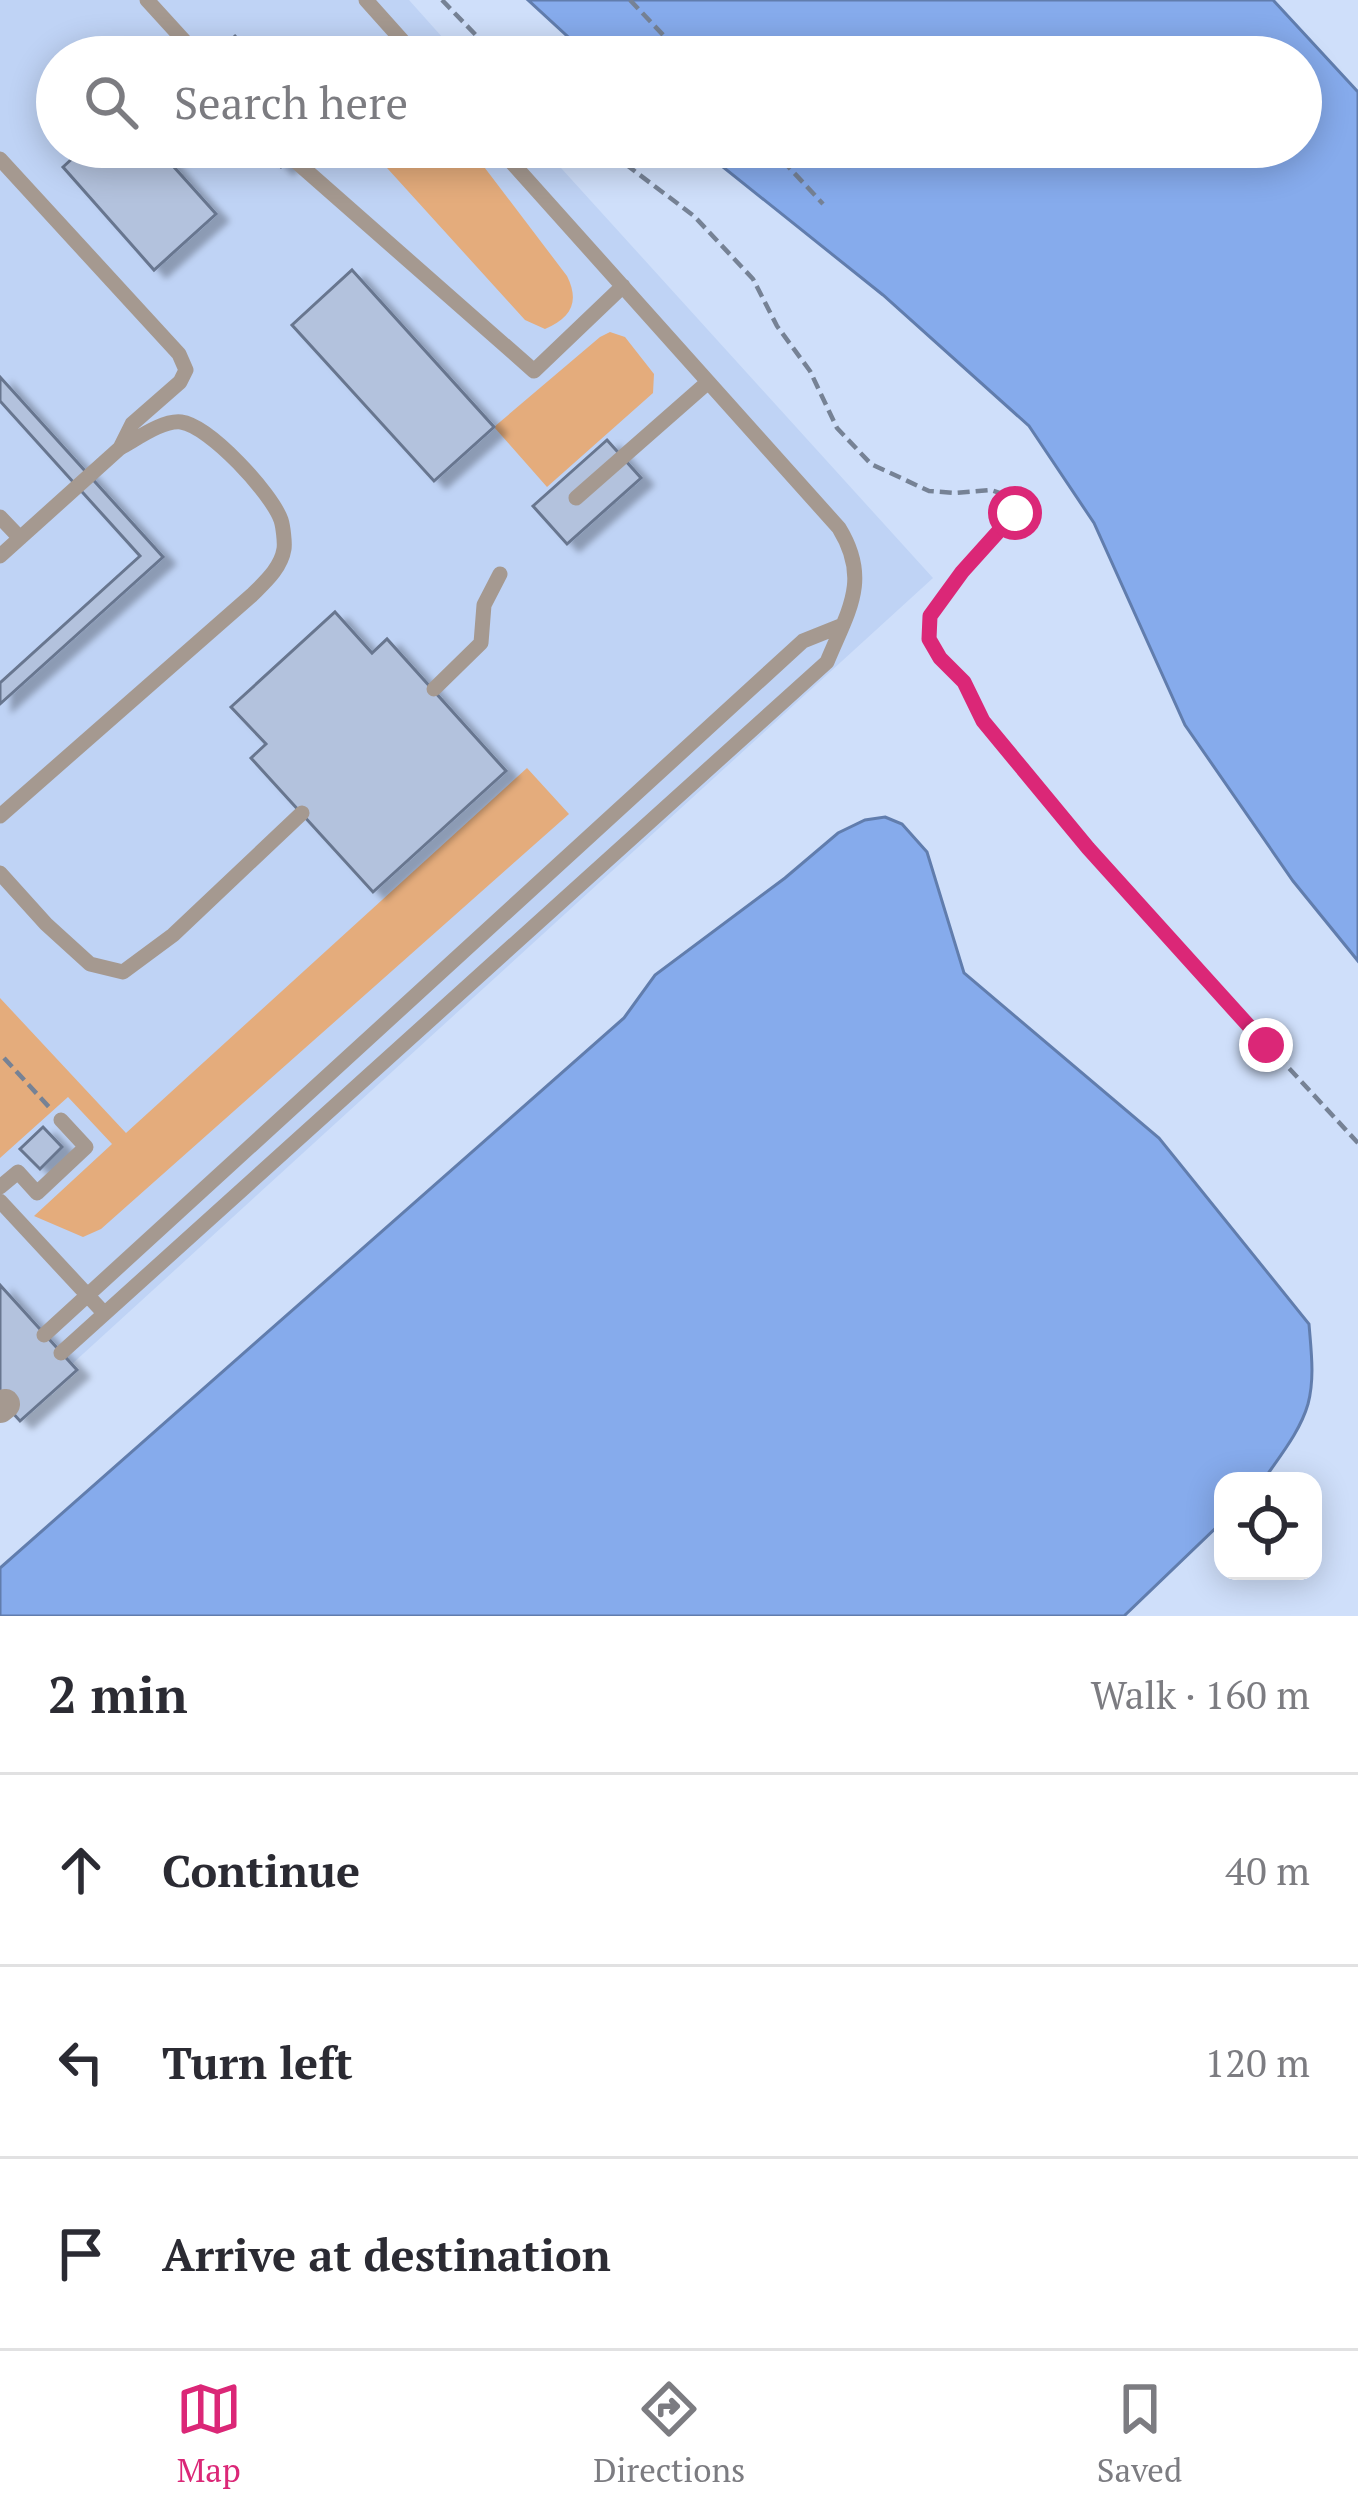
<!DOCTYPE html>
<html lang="en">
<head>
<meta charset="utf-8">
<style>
	:root { --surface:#fff; --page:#f7f7f7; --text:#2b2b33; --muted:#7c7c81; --line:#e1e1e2; --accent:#db2777 }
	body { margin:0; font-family:"PT Serif",serif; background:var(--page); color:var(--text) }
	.controls { position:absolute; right:36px; bottom:36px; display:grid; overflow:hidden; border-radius:24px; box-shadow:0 6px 30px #0003 }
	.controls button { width:108px; height:108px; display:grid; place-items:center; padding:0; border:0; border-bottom:3px solid var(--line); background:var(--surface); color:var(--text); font:60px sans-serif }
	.stop { position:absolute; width:36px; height:36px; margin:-27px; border:9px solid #db2777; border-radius:50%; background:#fff }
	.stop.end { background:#db2777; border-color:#fff; box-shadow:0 3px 12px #0008 }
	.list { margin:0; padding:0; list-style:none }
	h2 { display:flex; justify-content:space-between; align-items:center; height:156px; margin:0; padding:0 48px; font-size:51px }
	h2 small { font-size:39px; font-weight:400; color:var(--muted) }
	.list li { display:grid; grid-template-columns:78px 1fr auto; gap:36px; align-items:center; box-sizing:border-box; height:192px; padding:0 48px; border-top:3px solid var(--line) }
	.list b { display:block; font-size:45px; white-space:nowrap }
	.list em { font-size:39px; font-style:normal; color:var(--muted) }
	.icon { flex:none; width:66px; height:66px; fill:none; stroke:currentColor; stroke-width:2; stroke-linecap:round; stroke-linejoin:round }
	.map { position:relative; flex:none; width:1358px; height:1616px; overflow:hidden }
	.search { position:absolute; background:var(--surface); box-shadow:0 6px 30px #0003; left:36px; right:36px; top:36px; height:132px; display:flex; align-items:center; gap:30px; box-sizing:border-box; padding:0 42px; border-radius:66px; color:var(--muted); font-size:45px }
	.sheet { height:732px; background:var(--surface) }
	nav { display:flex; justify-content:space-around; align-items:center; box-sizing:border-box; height:168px; border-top:3px solid var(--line); background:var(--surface); font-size:33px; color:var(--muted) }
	nav a { display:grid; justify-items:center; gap:6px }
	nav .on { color:var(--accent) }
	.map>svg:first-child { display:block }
	.built { fill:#bfd3f5 }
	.green { fill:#e4ac7c }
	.water { fill:#86abec; stroke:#617dad; stroke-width:3 }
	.building { fill:#b3c2dd; stroke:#68768f; stroke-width:3; filter:url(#shadow) }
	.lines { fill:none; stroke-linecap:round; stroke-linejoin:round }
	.path { stroke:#768295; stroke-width:4.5; stroke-dasharray:12 6; stroke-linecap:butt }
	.service { stroke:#a59990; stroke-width:15 }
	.minor { stroke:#a59990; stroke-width:30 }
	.route { stroke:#db2777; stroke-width:15 }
</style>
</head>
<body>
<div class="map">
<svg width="1358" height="1616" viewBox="0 0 1358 1616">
	<defs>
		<filter id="shadow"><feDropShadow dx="12" dy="7" stdDeviation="3" flood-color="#0004"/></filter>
	</defs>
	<rect width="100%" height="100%" fill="#cfdffa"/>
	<path class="built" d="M 0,0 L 409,0 L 460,57 L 57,57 L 57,147 L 542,147 L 933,578 L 72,1364 L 77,1370 L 20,1421 L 0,1399 Z"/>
	<path class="green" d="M 368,147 L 469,147 L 567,276 C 580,302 571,318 545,329 L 525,320 Z
		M 610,332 L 625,337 L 654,374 L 653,393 L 547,487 L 494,427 L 600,337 Z
		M 527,768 L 569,814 L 101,1229 L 83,1237 L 34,1216 L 112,1144 L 68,1097 L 0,1158 L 0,998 L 126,1133 Z"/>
	<path class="water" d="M 528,0 L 1273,0 L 1358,92 L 1358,961 L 1293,881 L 1185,725 L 1094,523 L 1029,426 L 883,295 L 698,147 L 1301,147 L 1301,57 L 590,57 Z
		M 885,817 L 902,824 L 927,852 L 964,973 L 1159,1138 L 1309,1324 C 1311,1350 1315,1378 1308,1404 C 1300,1432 1279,1457 1263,1481 L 1223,1481 L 1223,1521 L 1124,1616 L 0,1616 L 0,1568 L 624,1018 L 655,975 L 785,878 L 838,833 L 865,820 Z"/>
	<path class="building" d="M 235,36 L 254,57 L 211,57 Z
		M 85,147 L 156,147 L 216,214 L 154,270 L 63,167 Z
		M 263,147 L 303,147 L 281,167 Z
		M 352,270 L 494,427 L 434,481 L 292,325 Z
		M 0,377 L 163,557 L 0,704 L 0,683 L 140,556 L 0,401 Z
		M 607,440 L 641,478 L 567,544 L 533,506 Z
		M 335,612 L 372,653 L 387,639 L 506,771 L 373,892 L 251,758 L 266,744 L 231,707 Z
		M 43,1127 L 62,1147 L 40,1169 L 20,1149 Z
		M 0,1285 L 77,1370 L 20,1421 L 0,1399 Z"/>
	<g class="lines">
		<path class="path" d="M 442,0 L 497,57
			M 630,0 L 684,57
			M 594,147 L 628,166 L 694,216 L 753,279 L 777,326 L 810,371 L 837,428 L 871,464 L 929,491 L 956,493 L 991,490 L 1009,496 L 1016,504 L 1015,513 L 1002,530 L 962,572 L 930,615 L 929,639 L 940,658 L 965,682 L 983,721 L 1087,849 L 1358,1143
			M 770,147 L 823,204
			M 4,1058 L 49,1107"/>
		<path class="service" d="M 147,0 L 199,57
			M 366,0 L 417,57
			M 292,158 L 534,371 L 623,286
			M 0,159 L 179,354 L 186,370 L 180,382 L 132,424 L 120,448 C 137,439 162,420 181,422 C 210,426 272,494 281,520 C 283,526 285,543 284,549 C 281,568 265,582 252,595 L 0,816
			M 576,498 L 707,383
			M 0,517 L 20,538
			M 0,556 L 120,448
			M 434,689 L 481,643 L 484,605 L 500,574
			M 0,873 L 46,924 L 90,964 L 123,972 L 173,935 L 302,813
			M 0,1187 L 18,1172 L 37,1193 L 86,1147 L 61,1120
			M 0,1201 L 104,1313
			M 44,1335 L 803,641 L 843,625
			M 61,1353 L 827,662 C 848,611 871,580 839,528 L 498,147"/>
		<path class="minor" d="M 0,1408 L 5,1404"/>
	</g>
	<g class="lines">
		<path class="route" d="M 1015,513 L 962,572 L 930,616 L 929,639 L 940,658 L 964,682 L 983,721 L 1088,848 L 1266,1045"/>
	</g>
</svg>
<div class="controls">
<button><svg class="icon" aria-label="locate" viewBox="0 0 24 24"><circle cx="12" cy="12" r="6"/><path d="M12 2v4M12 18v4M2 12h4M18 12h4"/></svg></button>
</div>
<div class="stop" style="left:1015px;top:513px"></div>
<div class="stop end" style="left:1266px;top:1045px"></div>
<div class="search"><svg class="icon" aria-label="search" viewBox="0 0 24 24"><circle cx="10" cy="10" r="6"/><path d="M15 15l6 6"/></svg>Search here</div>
</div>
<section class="sheet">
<h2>2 min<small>Walk · 160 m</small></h2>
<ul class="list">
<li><svg class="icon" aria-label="ahead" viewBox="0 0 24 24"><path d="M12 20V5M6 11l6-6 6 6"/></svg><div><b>Continue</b></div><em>40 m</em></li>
<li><svg class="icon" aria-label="left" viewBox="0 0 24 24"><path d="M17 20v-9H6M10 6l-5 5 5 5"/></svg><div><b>Turn left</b></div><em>120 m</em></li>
<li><svg class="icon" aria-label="arrive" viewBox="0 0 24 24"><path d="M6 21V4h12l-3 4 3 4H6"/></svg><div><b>Arrive at destination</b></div></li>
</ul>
</section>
<nav>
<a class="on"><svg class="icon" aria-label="map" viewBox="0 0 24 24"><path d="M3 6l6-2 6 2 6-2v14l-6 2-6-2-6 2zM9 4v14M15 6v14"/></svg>Map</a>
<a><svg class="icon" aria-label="directions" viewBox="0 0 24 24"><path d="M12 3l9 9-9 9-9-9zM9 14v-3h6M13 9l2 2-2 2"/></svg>Directions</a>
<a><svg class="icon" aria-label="saved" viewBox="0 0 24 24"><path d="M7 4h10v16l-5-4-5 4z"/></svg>Saved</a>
</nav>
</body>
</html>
